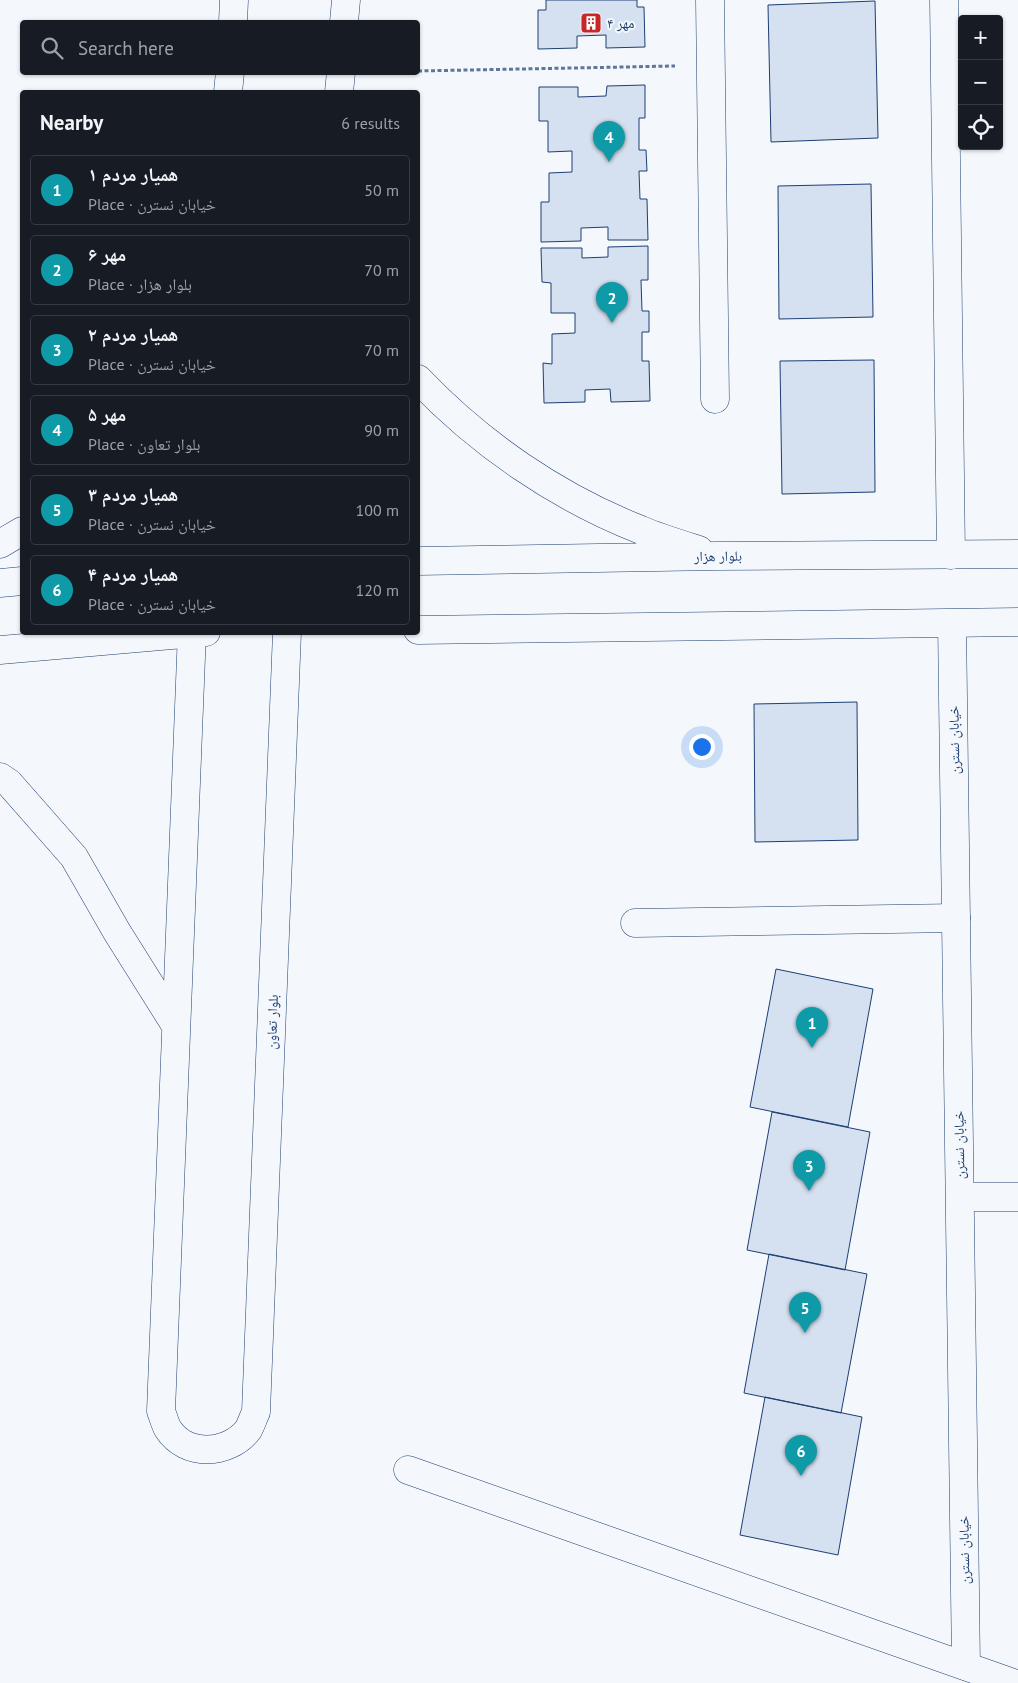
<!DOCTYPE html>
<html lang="en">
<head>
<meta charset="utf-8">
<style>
	:root { --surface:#171b24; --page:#242831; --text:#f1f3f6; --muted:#9ea1a6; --line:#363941; --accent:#8c9099 }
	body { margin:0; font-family:"PT Sans","Noto Naskh Arabic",sans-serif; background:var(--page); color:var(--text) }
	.controls { position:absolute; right:15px; top:15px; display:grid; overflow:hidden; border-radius:5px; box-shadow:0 1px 4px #0004 }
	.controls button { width:45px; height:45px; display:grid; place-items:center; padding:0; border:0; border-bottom:1px solid var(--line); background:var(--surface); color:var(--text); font:25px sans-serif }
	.you { position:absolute; left:701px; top:746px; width:18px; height:18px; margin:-12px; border:4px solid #fff; border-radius:50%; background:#1a73e8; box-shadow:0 0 0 8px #1a73e833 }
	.badge { display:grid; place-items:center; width:32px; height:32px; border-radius:50%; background:var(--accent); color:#fff; font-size:16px; font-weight:700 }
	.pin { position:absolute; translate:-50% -41px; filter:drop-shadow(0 1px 2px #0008) }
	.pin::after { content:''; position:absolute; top:26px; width:18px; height:15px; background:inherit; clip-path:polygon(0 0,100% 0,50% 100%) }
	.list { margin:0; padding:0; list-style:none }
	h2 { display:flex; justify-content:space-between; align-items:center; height:65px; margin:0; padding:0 20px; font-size:21px }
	h2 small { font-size:16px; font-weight:400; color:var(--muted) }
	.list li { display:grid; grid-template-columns:32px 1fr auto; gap:15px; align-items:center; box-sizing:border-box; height:70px; margin:0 10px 10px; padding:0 10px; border:1px solid var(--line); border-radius:5px }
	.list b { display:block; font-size:19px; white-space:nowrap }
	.list p { margin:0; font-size:16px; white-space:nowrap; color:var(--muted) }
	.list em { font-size:16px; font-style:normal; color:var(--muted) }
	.icon { flex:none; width:28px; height:28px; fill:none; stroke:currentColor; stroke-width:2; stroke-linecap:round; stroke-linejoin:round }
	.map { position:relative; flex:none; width:1018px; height:1683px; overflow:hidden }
	.search { position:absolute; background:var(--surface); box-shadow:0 1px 4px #0004; left:20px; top:20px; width:400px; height:55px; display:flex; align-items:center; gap:12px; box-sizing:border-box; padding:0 18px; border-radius:5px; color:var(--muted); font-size:19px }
	.panel { position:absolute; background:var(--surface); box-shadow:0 1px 4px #0004; left:20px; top:90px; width:400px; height:545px; border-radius:5px }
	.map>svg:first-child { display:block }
	.building { fill:#d5e0f0; stroke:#1d3f73 }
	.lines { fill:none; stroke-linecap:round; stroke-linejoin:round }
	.street-casing { stroke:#1d3f73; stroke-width:29 }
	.secondary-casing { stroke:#1d3f73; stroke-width:29 }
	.path { stroke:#5e769c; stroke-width:3; stroke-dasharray:4 2.5; stroke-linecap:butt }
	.street { stroke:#f4f7fb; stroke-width:28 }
	.secondary { stroke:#f4f7fb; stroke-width:28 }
	.labels { text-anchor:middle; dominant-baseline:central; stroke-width:4; stroke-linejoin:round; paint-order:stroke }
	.poi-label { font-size:14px; fill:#1d3f73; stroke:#f4f7fb; text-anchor:start }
	.street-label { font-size:14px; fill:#1d3f73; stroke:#f4f7fb }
</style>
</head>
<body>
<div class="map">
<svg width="1018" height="1683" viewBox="0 0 1018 1683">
	<rect width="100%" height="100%" fill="#f4f7fb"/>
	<path class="building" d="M 546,0 L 637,0 L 637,7 L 644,7 L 645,47 L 606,48 L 606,35 L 577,36 L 577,48 L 538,49 L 538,10 L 546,10 Z
		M 875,1 L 878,138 L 771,142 L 768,5 Z
		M 645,85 L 645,118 L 639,118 L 639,150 L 646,150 L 647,171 L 639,171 L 640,199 L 647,199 L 648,240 L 608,240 L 608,227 L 581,228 L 581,241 L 541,242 L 541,202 L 549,202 L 549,173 L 572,172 L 572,151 L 548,152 L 548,121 L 539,121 L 539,87 L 578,87 L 578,97 L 606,96 L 607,86 Z
		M 871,184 L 873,317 L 779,319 L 778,186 Z
		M 648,246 L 648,280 L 641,280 L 642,311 L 649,311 L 649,332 L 642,332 L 642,361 L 649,361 L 650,401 L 611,402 L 610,389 L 585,390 L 585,402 L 544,403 L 543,363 L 552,364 L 552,334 L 575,333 L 575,313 L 551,313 L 551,283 L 542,282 L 541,248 L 582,248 L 582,258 L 608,257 L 608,247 Z
		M 874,360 L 875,492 L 782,494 L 780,361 Z
		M 857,702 L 858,840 L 755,842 L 754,704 Z
		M 776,969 L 873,989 L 848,1127 L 750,1107 Z
		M 772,1112 L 870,1132 L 845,1270 L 747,1250 Z
		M 769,1254 L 867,1274 L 841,1413 L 744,1393 Z
		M 765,1397 L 862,1417 L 838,1555 L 740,1535 Z"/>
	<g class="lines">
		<g class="street-casing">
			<path id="street" d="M 710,0 L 715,399
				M 944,0 L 951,555
				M 635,923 L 956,918
				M 408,1470 L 1013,1683"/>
		</g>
		<g class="secondary-casing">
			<path id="secondary" d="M 233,22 L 234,0
				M 344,22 L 346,0
				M 228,92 L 230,72
				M 339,92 L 341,72
				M 418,379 C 480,444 557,497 641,530 C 660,538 680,544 699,550
				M 0,544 L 22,531
				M 418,561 L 717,556 L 1018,554
				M 0,583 L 22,581
				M 952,623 L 966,1666
				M 418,630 L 1018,622
				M 192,632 L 161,1411 C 163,1416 165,1424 168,1429 C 186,1457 228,1455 248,1430 C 251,1425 253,1418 256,1412 L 287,632
				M 0,650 L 206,632
				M 0,777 L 9,783 L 74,857 L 117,932 L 176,1026
				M 960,1197 L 1018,1197"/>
		</g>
		<path class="path" d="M 418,71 L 675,66
			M 277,72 L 305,73"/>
		<use href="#street" class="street"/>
		<use href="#secondary" class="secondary"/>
	</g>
	<defs>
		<g id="building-square" transform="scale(1.125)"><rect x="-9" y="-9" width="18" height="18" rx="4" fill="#c62828" stroke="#f4f7fb"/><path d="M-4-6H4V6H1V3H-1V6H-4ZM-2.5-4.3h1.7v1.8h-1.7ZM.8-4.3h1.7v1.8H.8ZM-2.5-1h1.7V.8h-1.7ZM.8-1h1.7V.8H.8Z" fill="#fff"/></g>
	</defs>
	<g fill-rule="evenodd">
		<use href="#building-square" x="591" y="23"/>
	</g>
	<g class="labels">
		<g class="poi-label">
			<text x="607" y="23">مهر ۴</text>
		</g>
		<g class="street-label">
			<text transform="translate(718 556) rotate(-1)">بلوار هزار</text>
			<text transform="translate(954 740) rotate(-91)">خیابان نسترن</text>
			<text transform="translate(272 1022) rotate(-88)">بلوار تعاون</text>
			<text transform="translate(959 1145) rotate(-91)">خیابان نسترن</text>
			<text transform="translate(964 1550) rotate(-91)">خیابان نسترن</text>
		</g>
	</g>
</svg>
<div class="controls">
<button>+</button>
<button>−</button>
<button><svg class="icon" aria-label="locate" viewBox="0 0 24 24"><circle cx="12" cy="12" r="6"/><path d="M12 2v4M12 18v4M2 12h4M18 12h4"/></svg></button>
</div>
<div class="you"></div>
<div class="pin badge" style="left:812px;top:1048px;background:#0f9aa8">1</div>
<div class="pin badge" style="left:612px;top:323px;background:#0f9aa8">2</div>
<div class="pin badge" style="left:809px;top:1191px;background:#0f9aa8">3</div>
<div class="pin badge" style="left:609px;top:162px;background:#0f9aa8">4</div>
<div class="pin badge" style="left:805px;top:1333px;background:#0f9aa8">5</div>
<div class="pin badge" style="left:801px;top:1476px;background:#0f9aa8">6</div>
<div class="search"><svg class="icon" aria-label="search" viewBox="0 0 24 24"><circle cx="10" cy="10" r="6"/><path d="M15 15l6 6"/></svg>Search here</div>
<section class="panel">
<h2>Nearby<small>6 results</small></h2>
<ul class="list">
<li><span class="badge" style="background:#0f9aa8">1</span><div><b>همیار مردم ۱</b><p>Place · خیابان نسترن</p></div><em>50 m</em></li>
<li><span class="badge" style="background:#0f9aa8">2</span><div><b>مهر ۶</b><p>Place · بلوار هزار</p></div><em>70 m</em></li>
<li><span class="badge" style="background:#0f9aa8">3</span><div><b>همیار مردم ۲</b><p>Place · خیابان نسترن</p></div><em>70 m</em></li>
<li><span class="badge" style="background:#0f9aa8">4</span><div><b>مهر ۵</b><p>Place · بلوار تعاون</p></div><em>90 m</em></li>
<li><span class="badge" style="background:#0f9aa8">5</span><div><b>همیار مردم ۳</b><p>Place · خیابان نسترن</p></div><em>100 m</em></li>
<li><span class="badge" style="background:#0f9aa8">6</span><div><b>همیار مردم ۴</b><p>Place · خیابان نسترن</p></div><em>120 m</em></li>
</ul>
</section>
</div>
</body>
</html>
